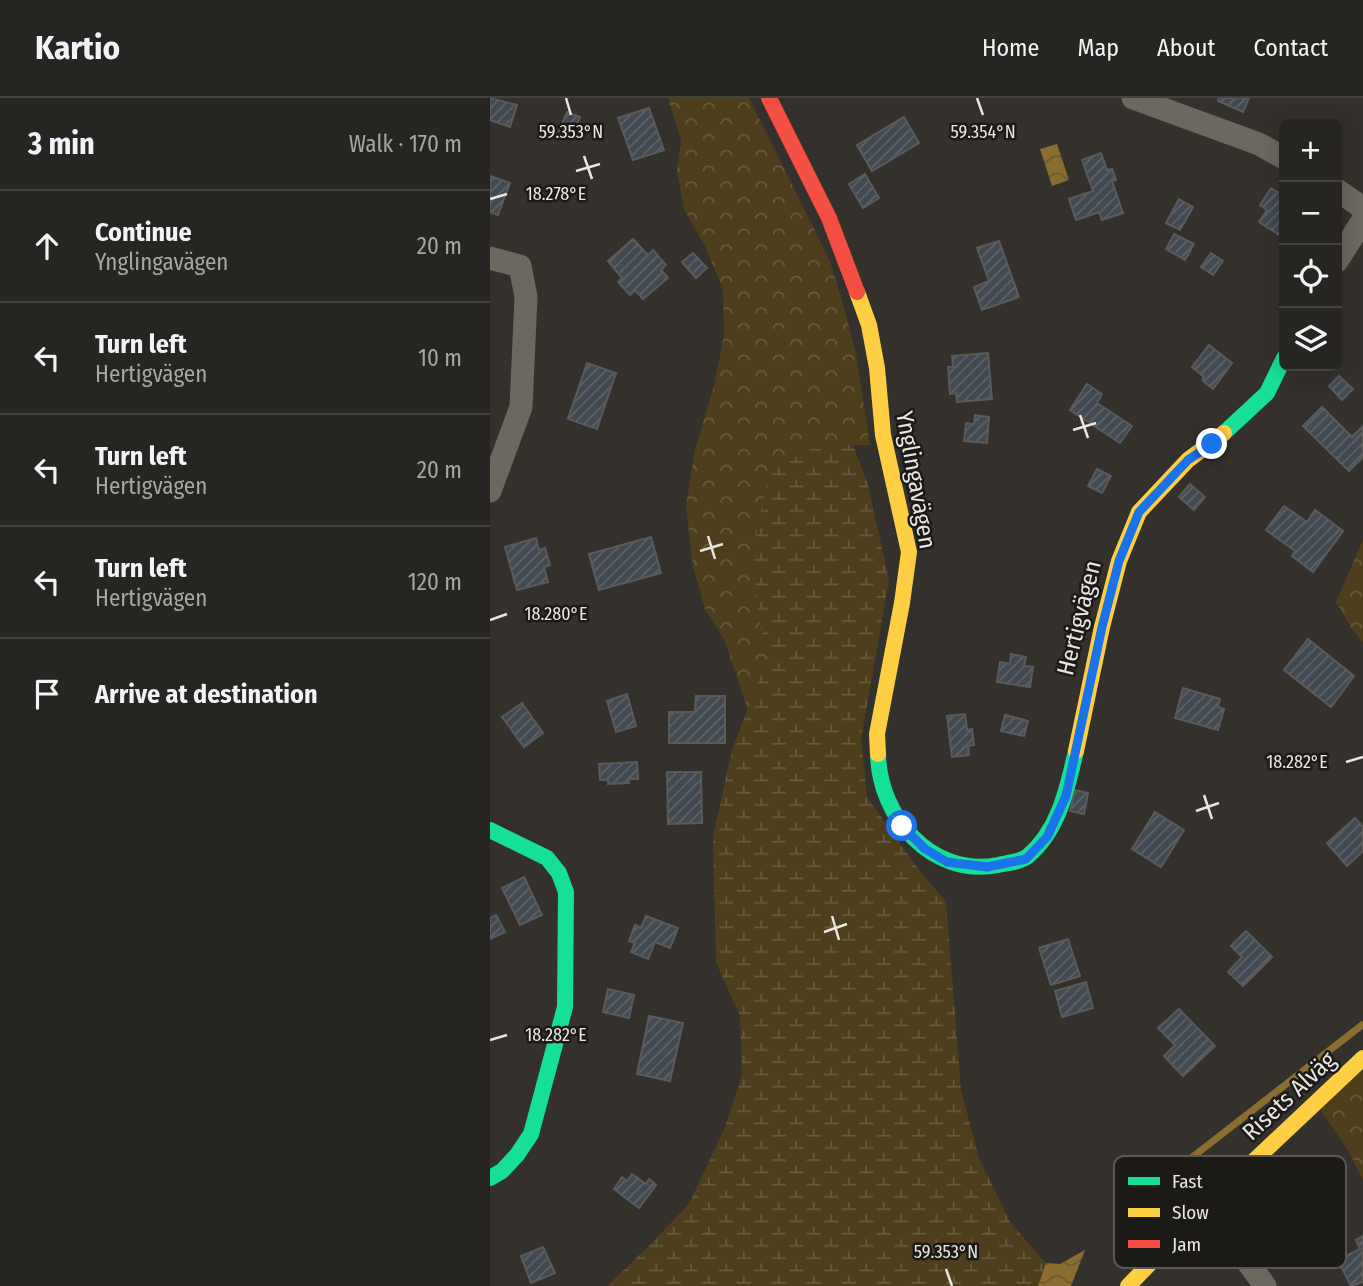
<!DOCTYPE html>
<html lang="en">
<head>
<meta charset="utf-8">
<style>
	:root { --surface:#272522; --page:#2f2d2a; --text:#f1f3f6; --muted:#a4a5a5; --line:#434240 }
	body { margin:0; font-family:"Fira Sans Condensed",sans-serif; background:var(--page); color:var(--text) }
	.controls { position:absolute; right:21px; top:21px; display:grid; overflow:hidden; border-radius:10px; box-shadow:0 4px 18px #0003 }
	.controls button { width:63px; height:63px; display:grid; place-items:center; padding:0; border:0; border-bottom:2px solid var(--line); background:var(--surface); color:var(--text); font:35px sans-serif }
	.stop { position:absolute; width:21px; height:21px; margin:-16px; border:5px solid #1a73e8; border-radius:50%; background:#fff }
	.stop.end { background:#1a73e8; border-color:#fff; box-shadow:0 2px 7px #0008 }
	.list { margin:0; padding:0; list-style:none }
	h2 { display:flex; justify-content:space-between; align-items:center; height:91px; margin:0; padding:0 28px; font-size:30px }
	h2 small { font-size:23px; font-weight:400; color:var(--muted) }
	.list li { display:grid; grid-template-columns:46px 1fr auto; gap:21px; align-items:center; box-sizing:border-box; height:112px; padding:0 28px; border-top:2px solid var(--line) }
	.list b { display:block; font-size:26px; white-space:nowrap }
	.list p { margin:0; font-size:23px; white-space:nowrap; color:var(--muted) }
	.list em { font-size:23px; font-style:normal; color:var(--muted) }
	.icon { flex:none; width:38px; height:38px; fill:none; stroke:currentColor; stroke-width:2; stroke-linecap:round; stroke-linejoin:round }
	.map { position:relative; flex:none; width:873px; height:1188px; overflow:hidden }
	header { display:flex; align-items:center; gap:42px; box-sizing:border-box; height:98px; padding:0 35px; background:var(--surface); border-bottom:2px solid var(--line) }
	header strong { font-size:33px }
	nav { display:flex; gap:38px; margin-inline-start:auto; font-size:24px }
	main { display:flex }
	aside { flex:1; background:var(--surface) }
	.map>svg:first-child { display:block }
	.forest { fill:url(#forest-crowns) }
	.wetland { fill:url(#wetland-marsh) }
	.water { fill:url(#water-waves) }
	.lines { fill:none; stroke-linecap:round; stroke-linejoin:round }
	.stream { stroke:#8a6d2f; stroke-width:7 }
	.building { fill:url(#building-hatch); stroke:#5a5a5a; stroke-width:2 }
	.street { stroke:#6c685f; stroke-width:23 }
	.fast { stroke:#16e098; stroke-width:16 }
	.slow { stroke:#ffcf43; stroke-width:16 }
	.jam { stroke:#f24e42; stroke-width:16 }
	.route { stroke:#1a73e8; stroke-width:9 }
	.ticks { fill:none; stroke:#e9e6e1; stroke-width:2.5 }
	.labels { text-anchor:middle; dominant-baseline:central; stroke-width:5; stroke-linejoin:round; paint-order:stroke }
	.street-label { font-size:24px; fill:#e9e6e1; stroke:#1c1a17 }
	.key { fill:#1c1a17; stroke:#5a5754; stroke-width:2 }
	.key-label { font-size:19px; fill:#e9e6e1 }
	.ticks-label { font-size:18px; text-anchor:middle; fill:#e9e6e1; stroke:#1c1a17; stroke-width:5; stroke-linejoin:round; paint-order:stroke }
</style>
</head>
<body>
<header>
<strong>Kartio</strong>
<nav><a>Home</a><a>Map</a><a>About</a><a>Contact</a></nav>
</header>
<main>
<aside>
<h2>3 min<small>Walk · 170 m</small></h2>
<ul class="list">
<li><svg class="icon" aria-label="ahead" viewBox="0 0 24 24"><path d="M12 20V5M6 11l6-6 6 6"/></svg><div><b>Continue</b><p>Ynglingavägen</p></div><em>20 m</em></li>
<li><svg class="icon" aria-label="left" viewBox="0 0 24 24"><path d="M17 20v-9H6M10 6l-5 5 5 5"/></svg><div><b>Turn left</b><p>Hertigvägen</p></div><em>10 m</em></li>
<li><svg class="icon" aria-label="left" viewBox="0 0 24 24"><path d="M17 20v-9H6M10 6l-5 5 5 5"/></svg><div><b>Turn left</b><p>Hertigvägen</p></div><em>20 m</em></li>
<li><svg class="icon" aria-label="left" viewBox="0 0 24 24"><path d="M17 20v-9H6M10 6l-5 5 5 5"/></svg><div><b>Turn left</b><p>Hertigvägen</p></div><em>120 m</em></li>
<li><svg class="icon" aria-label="arrive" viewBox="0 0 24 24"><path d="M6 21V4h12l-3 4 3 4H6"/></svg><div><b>Arrive at destination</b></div></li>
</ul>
</aside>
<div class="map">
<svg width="873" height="1188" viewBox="0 0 873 1188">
	<defs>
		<pattern id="forest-crowns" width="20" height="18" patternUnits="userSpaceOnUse" patternTransform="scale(1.75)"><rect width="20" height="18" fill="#4f3e1b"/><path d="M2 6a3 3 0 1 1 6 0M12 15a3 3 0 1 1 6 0" fill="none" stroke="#685a3c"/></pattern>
		<pattern id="wetland-marsh" width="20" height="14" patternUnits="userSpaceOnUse" patternTransform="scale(1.75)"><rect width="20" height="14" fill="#4f3e1b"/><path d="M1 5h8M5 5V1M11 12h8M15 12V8" fill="none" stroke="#685a3c"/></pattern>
		<pattern id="water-waves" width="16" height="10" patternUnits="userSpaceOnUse" patternTransform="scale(1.75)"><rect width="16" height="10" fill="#8a6d2f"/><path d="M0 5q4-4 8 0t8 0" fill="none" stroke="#6b5b38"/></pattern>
		<pattern id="building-hatch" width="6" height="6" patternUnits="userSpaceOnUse" patternTransform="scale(1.75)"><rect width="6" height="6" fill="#424951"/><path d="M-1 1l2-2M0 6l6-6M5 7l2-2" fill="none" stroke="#5d636a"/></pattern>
	</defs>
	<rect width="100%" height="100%" fill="#34312d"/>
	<path class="forest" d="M 178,0 L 259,0 L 339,161 L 354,209 L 366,256 L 380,347 L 362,347 L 267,507 L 277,560 L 258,613 L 235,543 L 215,511 L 203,469 L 196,408 L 205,352 L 224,288 L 234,237 L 233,191 L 215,148 L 194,111 L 187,73 L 191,42 Z
		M 873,442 L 873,544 L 862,531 L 846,504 Z
		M 873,964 L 873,1082 L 858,1052 L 825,1004 Z"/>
	<path class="wetland" d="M 363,347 L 378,387 L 399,482 L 371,641 L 377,699 L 426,768 L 456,804 L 471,992 L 489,1060 L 520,1124 L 556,1165 L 548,1188 L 117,1188 L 158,1149 L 199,1106 L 235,1029 L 252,977 L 250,918 L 226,864 L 223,739 L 242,652 L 277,560 L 267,507 L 263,451 L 279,374 L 320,352 Z"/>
	<path class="water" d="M 567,46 L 579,82 L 562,88 L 550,51 Z
		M 595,1152 L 581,1188 L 548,1188 L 556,1165 L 570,1166 Z"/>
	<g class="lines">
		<path class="stream" d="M 628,1117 L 872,927"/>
	</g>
	<path class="building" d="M 0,0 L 27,7 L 20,29 L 0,22 Z
		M 729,0 L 759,0 L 753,14 L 728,3 Z
		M 159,10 L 174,52 L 143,62 L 128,20 Z
		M 77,14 L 90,19 L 82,38 L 69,33 Z
		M 414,19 L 429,45 L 382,73 L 367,47 Z
		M 611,55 L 617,72 L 622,71 L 626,82 L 622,83 L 633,115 L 612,122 L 609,114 L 586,122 L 579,101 L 603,93 L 592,62 Z
		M 375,76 L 389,100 L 373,110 L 359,86 Z
		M 0,78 L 20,85 L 8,117 L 0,114 Z
		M 781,90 L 794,98 L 794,140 L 769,124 L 777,112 L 770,107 Z
		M 689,101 L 703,109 L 690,132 L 676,125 Z
		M 684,136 L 704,146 L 695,162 L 676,151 Z
		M 143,141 L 158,157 L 163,152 L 176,167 L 171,172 L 178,180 L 153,201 L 145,192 L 140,197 L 128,184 L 132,180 L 118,163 Z
		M 509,143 L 529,199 L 492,212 L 484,189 L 499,183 L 487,150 Z
		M 203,155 L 217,170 L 206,180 L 192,164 Z
		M 721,155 L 733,163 L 723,177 L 711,169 Z
		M 719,247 L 742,265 L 723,291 L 712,282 L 714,279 L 702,269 Z
		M 498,255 L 502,301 L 467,304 L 466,295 L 460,296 L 458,269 L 463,269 L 462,258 Z
		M 97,265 L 126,275 L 107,331 L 78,321 Z
		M 849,278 L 863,291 L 852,302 L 839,288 Z
		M 597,286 L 612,296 L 607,305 L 642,328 L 630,345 L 580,312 Z
		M 832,309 L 862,339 L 873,328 L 873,359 L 859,373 L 813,328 Z
		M 485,317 L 499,319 L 497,345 L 474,343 L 476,325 L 484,326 Z
		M 607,371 L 621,378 L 612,395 L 598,388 Z
		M 700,386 L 715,399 L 704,412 L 689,399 Z
		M 794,408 L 817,424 L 825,412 L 853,433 L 823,474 L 802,458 L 805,453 L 776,432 Z
		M 161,439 L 171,475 L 109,492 L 99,456 Z
		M 46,440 L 49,452 L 55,450 L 60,467 L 54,469 L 58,484 L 27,492 L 15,449 Z
		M 818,541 L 864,578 L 841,609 L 794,572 Z
		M 521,556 L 536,559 L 534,568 L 543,569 L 540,589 L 507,584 L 510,564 L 520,566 Z
		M 693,590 L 730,601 L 728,609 L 734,611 L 728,632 L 685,620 Z
		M 137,596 L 146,628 L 126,634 L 117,603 Z
		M 206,598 L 235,598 L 235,645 L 179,645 L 179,614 L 205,614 Z
		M 32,605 L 53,635 L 34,649 L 12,619 Z
		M 475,616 L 477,632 L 482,631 L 484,647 L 478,648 L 479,657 L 462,659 L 457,618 Z
		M 515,617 L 538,623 L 534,638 L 511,633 Z
		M 147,664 L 148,681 L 138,681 L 139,685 L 118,686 L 118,682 L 110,682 L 109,666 Z
		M 177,674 L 211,674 L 212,725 L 178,726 Z
		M 585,692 L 598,695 L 594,716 L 580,713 Z
		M 665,714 L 694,732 L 671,769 L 642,751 Z
		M 865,720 L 873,729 L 873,753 L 857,768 L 837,745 Z
		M 34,779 L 52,817 L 30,827 L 12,790 Z
		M 6,817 L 15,834 L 0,841 L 0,820 Z
		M 156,818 L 188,830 L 180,850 L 165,844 L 158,861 L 141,854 L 145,845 L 139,843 L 145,827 L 151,830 Z
		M 756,833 L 782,859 L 753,888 L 738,874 L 752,859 L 741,848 Z
		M 578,841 L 590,878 L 561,887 L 549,850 Z
		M 596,884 L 603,910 L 572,919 L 565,893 Z
		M 118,891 L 144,897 L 139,920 L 113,914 Z
		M 689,911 L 725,948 L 693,978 L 674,958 L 685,947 L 668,930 Z
		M 159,918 L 193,925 L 180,983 L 147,976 Z
		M 142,1076 L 156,1086 L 159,1081 L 166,1087 L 149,1110 L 124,1091 L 132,1079 L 137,1083 Z
		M 873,1138 L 873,1184 L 861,1188 L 848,1162 L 870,1151 L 866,1142 Z
		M 53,1149 L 65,1175 L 41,1185 L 31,1158 Z"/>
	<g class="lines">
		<path class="street" d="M 643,0 L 769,46 L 794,60
			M 847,92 L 873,110
			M 0,160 L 30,168 L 36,199 L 31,309 L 0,393
			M 847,163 L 873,122
			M 717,1107 L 775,1188"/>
		<path class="fast" d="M 734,335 L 777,295 L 794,260
			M 388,656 C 389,718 441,780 508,767 C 517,765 531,764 538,758 C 569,732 577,691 586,653
			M 0,732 L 57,760 L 69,775 L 76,794 L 75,909 L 41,1036 L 27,1057 L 12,1073 L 0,1080"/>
		<path class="slow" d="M 367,194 L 379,227 L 387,270 L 393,337 L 419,454 L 412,505 L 387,636 L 388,656
			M 586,653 L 612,529 L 629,463 L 649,414 L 698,362 L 734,335
			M 638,1188 L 717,1107 L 873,960"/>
		<path class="jam" d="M 279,0 L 339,120 L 367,194"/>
	</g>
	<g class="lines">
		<path class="route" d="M 412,728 L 435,751 L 457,764 L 497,769 L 536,761 L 557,739 L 576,698 L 612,529 L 629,463 L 649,414 L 698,362 L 722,346"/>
	</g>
	<path class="ticks" d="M 76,0 L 81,17M 487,0 L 493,17M 94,58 L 102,81M 86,73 L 110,66M 0,101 L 17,96M 590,317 L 598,340M 583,332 L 606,325M 218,438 L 225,461M 210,453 L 233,446M 0,522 L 17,516M 856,664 L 873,659M 714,697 L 722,721M 706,713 L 729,705M 342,818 L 349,842M 334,834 L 357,826M 0,942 L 17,937M 456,1171 L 462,1188"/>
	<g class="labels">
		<g class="street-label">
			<text transform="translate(426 382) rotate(80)">Ynglingavägen</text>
			<text transform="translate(589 520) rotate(-76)">Hertigvägen</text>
			<text transform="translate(799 998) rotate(-43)">Risets Alväg</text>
		</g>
	</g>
	<rect x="624" y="1058" width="232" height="112" rx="10" class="key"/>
	<rect x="638" y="1079" width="32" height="8" fill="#16e098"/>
	<rect x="638" y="1110" width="32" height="9" fill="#ffcf43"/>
	<rect x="638" y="1142" width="32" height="8" fill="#f24e42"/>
	<g class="key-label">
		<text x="682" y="1090">Fast</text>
		<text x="682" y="1121">Slow</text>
		<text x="682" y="1153">Jam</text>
	</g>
	<g class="ticks-label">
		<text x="81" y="40">59.353°N</text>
		<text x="493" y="40">59.354°N</text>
		<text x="66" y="102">18.278°E</text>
		<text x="66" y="522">18.280°E</text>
		<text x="807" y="670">18.282°E</text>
		<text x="66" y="943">18.282°E</text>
		<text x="456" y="1160">59.353°N</text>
	</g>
</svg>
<div class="controls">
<button>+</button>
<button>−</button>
<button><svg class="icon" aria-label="locate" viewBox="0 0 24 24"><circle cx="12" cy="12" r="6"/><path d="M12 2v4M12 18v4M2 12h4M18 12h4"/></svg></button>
<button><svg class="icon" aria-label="layers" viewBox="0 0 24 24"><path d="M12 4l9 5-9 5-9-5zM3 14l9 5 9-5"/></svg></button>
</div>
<div class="stop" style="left:412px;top:728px"></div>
<div class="stop end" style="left:722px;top:346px"></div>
</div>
</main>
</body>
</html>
